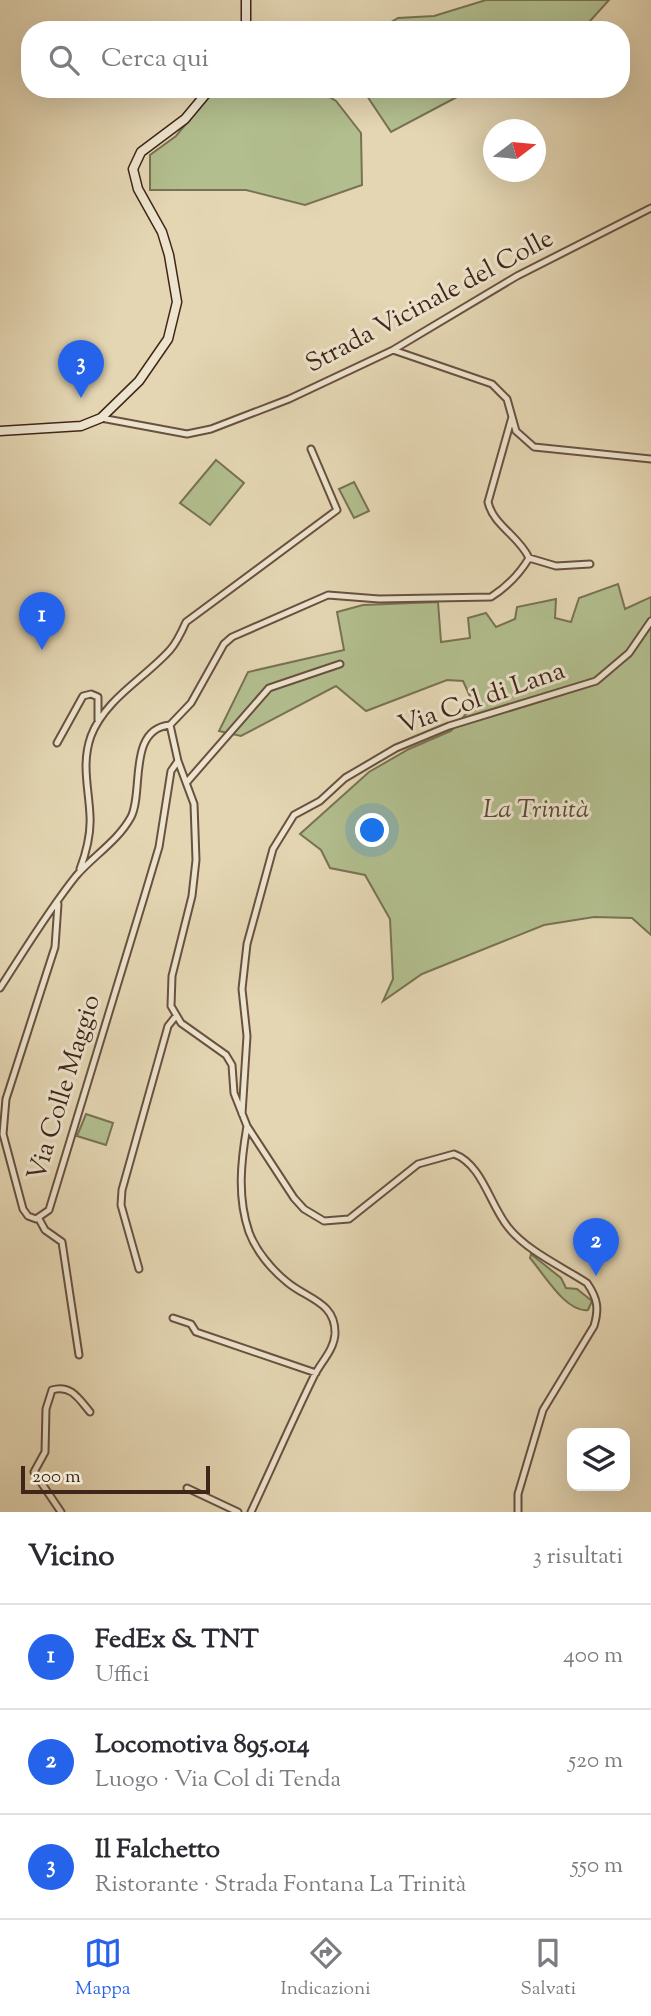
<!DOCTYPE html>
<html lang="it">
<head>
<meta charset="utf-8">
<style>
	:root { --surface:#fff; --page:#f2f2f3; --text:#2b2b33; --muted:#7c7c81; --line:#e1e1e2; --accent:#2563eb }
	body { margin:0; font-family:"Sorts Mill Goudy",serif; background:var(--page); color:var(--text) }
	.controls { position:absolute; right:21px; bottom:21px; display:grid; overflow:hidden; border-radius:14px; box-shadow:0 7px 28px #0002 }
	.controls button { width:63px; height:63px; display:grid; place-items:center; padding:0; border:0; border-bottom:2px solid var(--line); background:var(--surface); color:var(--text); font:35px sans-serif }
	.compass { position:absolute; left:483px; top:119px; width:63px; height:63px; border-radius:50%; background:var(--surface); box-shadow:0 7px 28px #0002; rotate:74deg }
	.scale { position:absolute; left:21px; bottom:18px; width:189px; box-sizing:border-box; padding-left:7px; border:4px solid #402519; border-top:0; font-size:19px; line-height:24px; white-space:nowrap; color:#402519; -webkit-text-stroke:5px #ede4ce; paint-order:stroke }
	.you { position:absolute; left:373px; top:831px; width:24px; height:24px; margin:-18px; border:5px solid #fff; border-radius:50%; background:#1a73e8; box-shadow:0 0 0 10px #1a73e833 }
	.badge { display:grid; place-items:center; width:46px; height:46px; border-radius:50%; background:var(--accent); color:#fff; font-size:23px; font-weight:700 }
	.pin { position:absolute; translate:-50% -58px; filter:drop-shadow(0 2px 4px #0008) }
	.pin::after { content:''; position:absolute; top:37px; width:24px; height:21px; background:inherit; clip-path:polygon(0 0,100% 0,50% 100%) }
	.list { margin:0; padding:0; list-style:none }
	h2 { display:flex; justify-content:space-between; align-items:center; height:91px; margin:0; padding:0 28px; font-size:30px }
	h2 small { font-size:23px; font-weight:400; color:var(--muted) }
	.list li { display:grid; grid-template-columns:46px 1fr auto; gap:21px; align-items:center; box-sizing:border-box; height:105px; padding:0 28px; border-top:2px solid var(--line) }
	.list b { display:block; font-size:26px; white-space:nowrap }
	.list p { margin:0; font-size:23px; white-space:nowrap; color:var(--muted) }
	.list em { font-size:23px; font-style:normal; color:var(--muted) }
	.icon { flex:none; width:38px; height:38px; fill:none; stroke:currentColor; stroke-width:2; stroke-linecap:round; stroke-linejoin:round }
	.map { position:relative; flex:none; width:651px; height:1512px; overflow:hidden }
	.search { position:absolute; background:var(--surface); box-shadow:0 7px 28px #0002; left:21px; right:21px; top:21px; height:77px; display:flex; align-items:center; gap:18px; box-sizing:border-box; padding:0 24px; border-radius:28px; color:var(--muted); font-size:26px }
	.sheet { height:406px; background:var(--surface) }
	nav { display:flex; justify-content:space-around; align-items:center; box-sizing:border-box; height:98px; border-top:2px solid var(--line); background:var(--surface); font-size:19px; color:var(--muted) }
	nav a { display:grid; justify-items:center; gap:4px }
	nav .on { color:var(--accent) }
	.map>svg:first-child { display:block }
	.green { fill:#b2be8e; stroke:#797254; stroke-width:2 }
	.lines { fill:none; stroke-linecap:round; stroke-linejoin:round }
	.street-casing { stroke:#695140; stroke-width:9 }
	.secondary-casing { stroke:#402519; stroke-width:11 }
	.street { stroke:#ede4ce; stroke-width:5 }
	.secondary { stroke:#ede4ce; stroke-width:8 }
	.labels { text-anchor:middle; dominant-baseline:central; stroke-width:6; stroke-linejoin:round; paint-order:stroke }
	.street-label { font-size:26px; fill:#402519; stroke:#ede4ce }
	.park-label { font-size:26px; font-style:italic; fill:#5c4b36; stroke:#ede4ce }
</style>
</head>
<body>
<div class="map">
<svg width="651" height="1512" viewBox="0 0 651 1512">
	<rect width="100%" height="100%" fill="#e4d6b3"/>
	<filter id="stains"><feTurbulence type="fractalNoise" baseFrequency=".00286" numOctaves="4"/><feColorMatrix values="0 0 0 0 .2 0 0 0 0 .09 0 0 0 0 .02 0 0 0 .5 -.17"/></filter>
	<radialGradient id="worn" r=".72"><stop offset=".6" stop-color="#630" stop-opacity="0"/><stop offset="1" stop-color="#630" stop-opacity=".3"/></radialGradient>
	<path class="green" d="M 486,0 L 609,0 L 582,30 L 378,30 L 398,18 L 434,16 Z
		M 215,89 L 316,89 L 336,101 L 361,133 L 362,185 L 305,205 L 246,190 L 150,190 L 150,155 L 176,136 Z
		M 357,89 L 472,89 L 391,132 L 365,93 Z
		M 216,460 L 244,483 L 210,525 L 180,503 Z
		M 354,482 L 369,511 L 354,518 L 339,489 Z
		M 618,584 L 625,609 L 651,597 L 651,935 L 632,918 L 594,917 L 544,925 L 422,974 L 383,1001 L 393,979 L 390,919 L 365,875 L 330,868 L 321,850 L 300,834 L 369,772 L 409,749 L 451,731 L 474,705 L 463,681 L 447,680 L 366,711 L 336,686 L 241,736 L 219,731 L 248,672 L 344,650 L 337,612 L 363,605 L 438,602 L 441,642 L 470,638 L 468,618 L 486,613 L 496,627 L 515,619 L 517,607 L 556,599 L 555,618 L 571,622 L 579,598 Z
		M 86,1114 L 113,1123 L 106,1145 L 77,1136 Z
		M 531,1254 L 561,1278 L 566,1288 L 577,1289 L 592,1301 L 588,1310 C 566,1313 544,1274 530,1258 Z"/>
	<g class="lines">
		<g class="street-casing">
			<path id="street" d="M 393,350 L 492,384 L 507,399 L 516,431 L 534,447 L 651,459
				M 101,418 L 187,434 L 211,429 L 289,399 L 393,350 L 517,276 L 651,208
				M 529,558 L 556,566 L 590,564
				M 170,725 L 191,703 L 224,644 L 232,637 L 328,595 L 379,599 L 491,597 C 508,586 519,575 529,558 C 519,536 493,525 488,502 L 512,417
				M 57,743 L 83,696 L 91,694 L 98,697 L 98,720
				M 187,782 L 269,688 L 340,664
				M 80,869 C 86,853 91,833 90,816 C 89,789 81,764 91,736 C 105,699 145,678 170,650 C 177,642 182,631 186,622 L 337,510 L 311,449
				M 58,904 L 55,947 L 6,1099 L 3,1134 L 23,1209 L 28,1216 L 36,1219 L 49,1210 L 145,894 L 159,847 L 171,771 L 178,761
				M 0,988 C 24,951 48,911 76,876 C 93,856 118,841 131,817 C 144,792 127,729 170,725 L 178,761 L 194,804 L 196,860 L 192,896 L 172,976 L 171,1006 L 181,1023 L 226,1055 L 232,1065 L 234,1093 L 247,1126 L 294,1198 L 304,1209 L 324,1221 L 349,1219 L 418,1164 L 454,1154 C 482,1164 490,1205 508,1227 C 527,1251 561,1266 587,1283 C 598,1299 599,1309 594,1326 L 543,1410 L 518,1494 L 518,1512
				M 242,1114 L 247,1036 L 242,989 L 247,944 L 273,849 L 294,815 L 320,801 L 345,778 L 396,748 L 449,726 L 596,681 L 629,653 L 651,621
				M 247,1126 C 241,1161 237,1197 249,1232 C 256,1251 272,1270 287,1282 C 307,1299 336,1302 335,1334 C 334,1350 321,1362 314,1376 C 292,1421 272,1467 251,1512
				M 39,1219 L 45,1230 L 62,1242 L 79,1355
				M 139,1269 L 121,1205 L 122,1190 L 168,1026 L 176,1016
				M 173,1318 L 191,1324 L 196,1332 L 316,1373
				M 187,1488 L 238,1512
				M 61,1512 L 34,1472 L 45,1452 L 46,1409 L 52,1390 C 71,1384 79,1399 90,1412"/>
		</g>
		<g class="secondary-casing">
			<path id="secondary" d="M 246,30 L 246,0
				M 0,431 L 81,426 L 101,418 L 139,381 L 168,339 L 177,302 L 169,255 L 162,232 L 138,189 L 133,169 L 141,152 L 185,119 L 210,89"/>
		</g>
		<use href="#street" class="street"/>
		<use href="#secondary" class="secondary"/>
	</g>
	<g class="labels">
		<g class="street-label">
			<text transform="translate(430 302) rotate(-28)">Strada Vicinale del Colle</text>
			<text transform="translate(482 699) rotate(-19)">Via Col di Lana</text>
			<text transform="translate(65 1088) rotate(-73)">Via Colle Maggio</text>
		</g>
		<g class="park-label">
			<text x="536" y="810">La Trinità</text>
		</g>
	</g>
	<rect width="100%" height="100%" filter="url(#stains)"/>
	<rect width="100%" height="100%" fill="url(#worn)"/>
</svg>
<div class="controls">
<button><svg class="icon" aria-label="layers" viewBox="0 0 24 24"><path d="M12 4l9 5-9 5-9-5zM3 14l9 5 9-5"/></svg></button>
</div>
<svg class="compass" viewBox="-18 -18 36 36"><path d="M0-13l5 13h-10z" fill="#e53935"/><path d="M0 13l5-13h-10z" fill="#7c7c81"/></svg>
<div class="scale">200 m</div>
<div class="you"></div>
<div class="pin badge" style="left:42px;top:650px">1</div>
<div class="pin badge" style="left:596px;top:1276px">2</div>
<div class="pin badge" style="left:81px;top:398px">3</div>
<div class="search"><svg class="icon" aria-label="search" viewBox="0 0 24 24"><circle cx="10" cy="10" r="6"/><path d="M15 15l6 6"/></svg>Cerca qui</div>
</div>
<section class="sheet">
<h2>Vicino<small>3 risultati</small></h2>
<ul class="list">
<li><span class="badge">1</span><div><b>FedEx &amp; TNT</b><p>Uffici</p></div><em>400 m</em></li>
<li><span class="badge">2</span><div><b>Locomotiva 895.014</b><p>Luogo · Via Col di Tenda</p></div><em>520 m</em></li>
<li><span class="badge">3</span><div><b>Il Falchetto</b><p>Ristorante · Strada Fontana La Trinità</p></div><em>550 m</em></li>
</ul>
</section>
<nav>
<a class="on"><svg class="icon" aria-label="map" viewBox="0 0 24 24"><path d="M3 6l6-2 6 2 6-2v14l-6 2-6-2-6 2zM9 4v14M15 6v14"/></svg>Mappa</a>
<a><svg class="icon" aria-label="directions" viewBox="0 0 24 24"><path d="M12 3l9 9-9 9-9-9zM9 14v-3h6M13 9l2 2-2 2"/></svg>Indicazioni</a>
<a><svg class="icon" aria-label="saved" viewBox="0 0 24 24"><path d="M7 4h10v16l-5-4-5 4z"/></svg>Salvati</a>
</nav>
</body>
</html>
